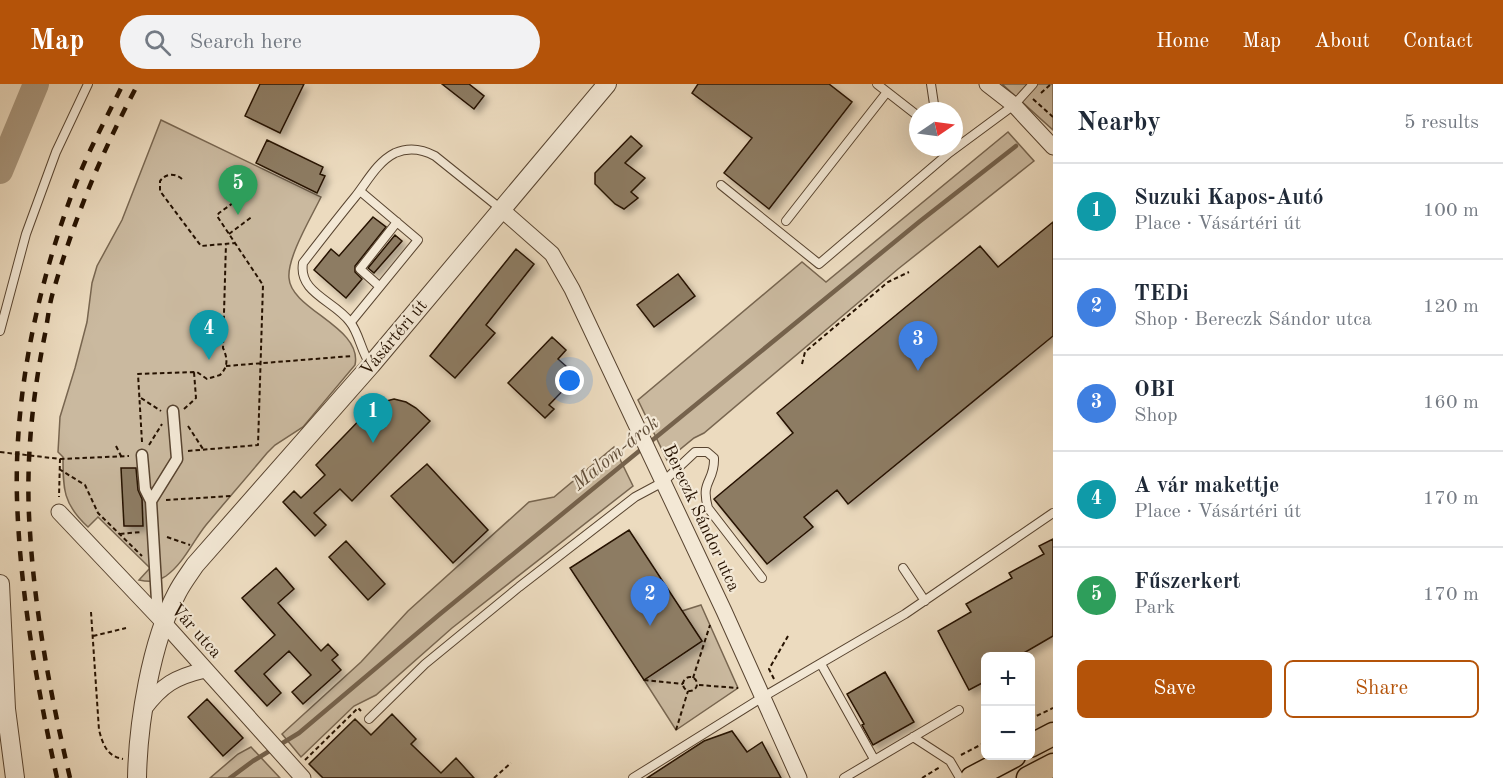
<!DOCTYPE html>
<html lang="en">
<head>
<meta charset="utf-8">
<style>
	:root { --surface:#fff; --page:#f2f2f3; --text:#1f2937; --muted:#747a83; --line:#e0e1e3; --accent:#b45309 }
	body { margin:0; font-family:"Old Standard TT",serif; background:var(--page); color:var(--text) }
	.controls { position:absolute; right:18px; bottom:18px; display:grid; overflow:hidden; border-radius:9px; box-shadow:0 6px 24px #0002 }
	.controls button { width:54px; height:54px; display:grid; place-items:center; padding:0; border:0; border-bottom:2px solid var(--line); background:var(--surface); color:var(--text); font:30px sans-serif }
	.compass { position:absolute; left:909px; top:18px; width:54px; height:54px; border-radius:50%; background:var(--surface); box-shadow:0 6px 24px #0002; rotate:77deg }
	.you { position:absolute; left:570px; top:297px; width:21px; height:21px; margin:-15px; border:4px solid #fff; border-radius:50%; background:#1a73e8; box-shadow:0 0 0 9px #1a73e833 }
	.badge { display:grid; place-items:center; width:39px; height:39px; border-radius:50%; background:var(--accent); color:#fff; font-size:20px; font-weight:700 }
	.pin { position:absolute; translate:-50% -50px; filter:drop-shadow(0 2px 3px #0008) }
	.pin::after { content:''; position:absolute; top:32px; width:21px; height:18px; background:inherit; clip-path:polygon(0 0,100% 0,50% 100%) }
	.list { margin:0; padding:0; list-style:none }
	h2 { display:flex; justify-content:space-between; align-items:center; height:78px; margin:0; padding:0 24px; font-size:26px }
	h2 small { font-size:20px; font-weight:400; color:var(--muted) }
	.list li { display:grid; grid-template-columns:39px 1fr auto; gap:18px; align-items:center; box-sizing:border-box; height:96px; padding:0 24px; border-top:2px solid var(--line) }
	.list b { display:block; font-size:22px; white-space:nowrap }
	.list p { margin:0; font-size:20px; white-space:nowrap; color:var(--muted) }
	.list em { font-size:20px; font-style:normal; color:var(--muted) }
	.actions { display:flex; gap:12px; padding:18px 24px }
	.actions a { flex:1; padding:14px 0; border:2px solid var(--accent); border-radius:9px; text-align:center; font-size:21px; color:var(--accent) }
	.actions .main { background:var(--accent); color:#fff }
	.icon { flex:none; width:33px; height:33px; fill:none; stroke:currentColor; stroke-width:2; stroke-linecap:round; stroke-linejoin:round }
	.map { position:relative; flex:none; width:1053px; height:694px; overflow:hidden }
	header { display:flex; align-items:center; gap:36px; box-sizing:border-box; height:84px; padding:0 30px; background:var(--accent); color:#fff }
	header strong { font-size:28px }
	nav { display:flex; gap:33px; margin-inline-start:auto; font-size:21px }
	.search { width:420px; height:54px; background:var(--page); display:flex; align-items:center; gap:15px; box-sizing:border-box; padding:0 21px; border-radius:33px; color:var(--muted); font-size:22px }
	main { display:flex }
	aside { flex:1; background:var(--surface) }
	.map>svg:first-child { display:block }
	.green { fill:#cab99f; stroke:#786650; stroke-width:1.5 }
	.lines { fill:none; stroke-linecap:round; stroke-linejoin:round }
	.stream { stroke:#75624c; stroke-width:4.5 }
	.river { stroke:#a9977e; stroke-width:26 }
	.building { fill:#8d7b63; stroke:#261200; stroke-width:1.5; filter:url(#shadow) }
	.service-casing { stroke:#584430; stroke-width:10 }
	.pedestrian-casing { stroke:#584430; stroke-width:13 }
	.minor-casing { stroke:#584430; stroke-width:17 }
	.tertiary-casing { stroke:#584430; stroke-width:20 }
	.primary-casing { stroke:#261200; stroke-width:25 }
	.path { stroke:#261200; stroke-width:2; stroke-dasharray:4.5 3; stroke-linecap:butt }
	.service { stroke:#f3e8d5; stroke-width:8 }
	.pedestrian { stroke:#f3e8d5; stroke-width:10 }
	.minor { stroke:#f3e8d5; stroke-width:15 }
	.tertiary { stroke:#f3e8d5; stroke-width:18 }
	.primary { stroke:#ecdbbf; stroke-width:22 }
	.rail { stroke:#261200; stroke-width:4.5; stroke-dasharray:10 10; stroke-linecap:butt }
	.labels { text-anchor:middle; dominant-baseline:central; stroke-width:4.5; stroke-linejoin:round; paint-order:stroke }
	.street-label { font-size:18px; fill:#261200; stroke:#f3e8d5 }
	.water-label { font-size:20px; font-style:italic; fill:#614e39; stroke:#f3e8d5 }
</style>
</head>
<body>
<header>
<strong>Map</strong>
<div class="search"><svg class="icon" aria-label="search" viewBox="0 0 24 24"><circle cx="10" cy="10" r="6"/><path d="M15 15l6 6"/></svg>Search here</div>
<nav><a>Home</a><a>Map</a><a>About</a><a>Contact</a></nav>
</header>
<main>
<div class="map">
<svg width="1053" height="694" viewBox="0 0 1053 694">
	<defs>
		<filter id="shadow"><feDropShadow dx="4.5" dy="4.5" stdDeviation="3" flood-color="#0004"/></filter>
	</defs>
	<rect width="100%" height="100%" fill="#ecdbbf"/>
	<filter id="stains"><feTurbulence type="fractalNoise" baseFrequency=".00333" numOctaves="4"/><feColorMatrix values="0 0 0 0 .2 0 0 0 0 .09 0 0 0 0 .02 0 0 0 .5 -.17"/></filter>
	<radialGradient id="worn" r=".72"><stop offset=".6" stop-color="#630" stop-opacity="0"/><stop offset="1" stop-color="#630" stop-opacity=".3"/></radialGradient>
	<path class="green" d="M 1002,0 L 1053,0 L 1053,46 Z
		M 161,36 L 321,113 C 312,132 287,173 289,194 C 291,226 363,243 355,281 L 303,343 L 275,361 L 267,369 C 247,393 226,417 206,441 C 193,457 184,479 166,492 C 157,498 149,498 139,496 L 150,484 L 98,433 L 88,443 C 63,420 63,405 63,373 L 58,368 L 60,333 L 75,284 L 87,238 L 92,199 L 97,182 L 122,136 Z
		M 1008,48 L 1034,77 L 898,185 L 704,349 L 694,354 L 667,376 L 638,316 L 802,178 L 826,198 Z
		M 614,363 L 633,402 L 452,544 L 376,611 L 354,622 L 301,673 L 282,650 L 361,578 L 408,527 L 529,418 L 554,413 Z
		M 701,521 L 738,604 L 676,646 L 644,596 L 702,557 L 682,527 Z
		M 251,663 L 280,694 L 210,694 L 238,670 Z"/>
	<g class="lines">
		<path class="stream" d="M 230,694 L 253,677 L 299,649 L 440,530 L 919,138 L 1016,62"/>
		<path class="river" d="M 0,87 L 36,0"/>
	</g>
	<path class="building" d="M 260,0 L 304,0 L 280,49 L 245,32 Z
		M 442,0 L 469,0 L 484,12 L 474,25 Z
		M 698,0 L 829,0 L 852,18 L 769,125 L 724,89 L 752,54 L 692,9 Z
		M 631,52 L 642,62 L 625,79 L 645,94 L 631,108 L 638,114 L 624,125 L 615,120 L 595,100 L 595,89 Z
		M 267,56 L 323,83 L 320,90 L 325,92 L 317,109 L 256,79 Z
		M 373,133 L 386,143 L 355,182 L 355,188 L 362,195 L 346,214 L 314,186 L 331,165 L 339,172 Z
		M 1053,138 L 1053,252 L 848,420 L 837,406 L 804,433 L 813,443 L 767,480 L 714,415 L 793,349 L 777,329 L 980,162 L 998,183 Z
		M 395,151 L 402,157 L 374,189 L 368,184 Z
		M 516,165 L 534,180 L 486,241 L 495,249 L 455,294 L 430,272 Z
		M 678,190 L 695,212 L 654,243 L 637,221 Z
		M 552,253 L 566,266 L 558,275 L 567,283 L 563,287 L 573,296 L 549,321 L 554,325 L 545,334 L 508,299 Z
		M 394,315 L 406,318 L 416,324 L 430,337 L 352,417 L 340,405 L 314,429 L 326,441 L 315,452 L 283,418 L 294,407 L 301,414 L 325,391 L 316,381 L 371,324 L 379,319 Z
		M 427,380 L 488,446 L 453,479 L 391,412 Z
		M 121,384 L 136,384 L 138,406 L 142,415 L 143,442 L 124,442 Z
		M 629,446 L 702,557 L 644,596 L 570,484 Z
		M 1053,455 L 1053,552 L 1017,573 L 986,573 L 986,597 L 969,606 L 938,547 L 971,528 L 966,520 L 1012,494 L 1009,489 L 1044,470 L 1039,462 Z
		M 346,457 L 385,500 L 368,516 L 329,473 Z
		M 276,484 L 294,505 L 278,519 L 321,567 L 328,560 L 338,571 L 332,576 L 341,586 L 303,620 L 292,608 L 311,591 L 289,567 L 264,590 L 281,609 L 267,622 L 235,587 L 275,551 L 242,514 Z
		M 885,588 L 914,638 L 873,661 L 862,641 L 864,640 L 847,610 Z
		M 207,615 L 243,654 L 223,672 L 188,633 Z
		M 392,630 L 416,655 L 411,660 L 441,689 L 456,674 L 474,694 L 323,694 L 309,680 L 355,635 L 371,651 Z
		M 732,647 L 747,668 L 762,658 L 781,694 L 647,694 L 704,657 Z"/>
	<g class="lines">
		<g class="service-casing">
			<path id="service" d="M 877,0 L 918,32
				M 931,0 L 935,27
				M 721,101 L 819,180 L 949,69 L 1014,21 L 1033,0
				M 786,137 L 887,8
				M 379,202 L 360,185 L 397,138
				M 351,238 L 418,156 L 360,107
				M 0,247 L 26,150 L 56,68 L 88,0
				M 370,280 C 361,267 359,249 350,238 C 335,217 298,209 303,179 C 320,157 337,135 355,113 C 367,98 377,78 395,69 C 409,63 422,65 435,72 L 501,125
				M 903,484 L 925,517
				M 821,580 L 874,675
				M 369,635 L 425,580 L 519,503 L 635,413 L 663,398 L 695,368 L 707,368 L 714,374 C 715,398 700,396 708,424 L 762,494
				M 913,653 L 950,677 L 960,694
				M 633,694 L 763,613 L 905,530 L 1053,429
				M 844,694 L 959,626"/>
		</g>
		<g class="pedestrian-casing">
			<path id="pedestrian" d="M 142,371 L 145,405 L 151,417
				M 158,533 L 151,417 L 177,375 L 173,327"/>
		</g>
		<g class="minor-casing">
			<path id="minor" d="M 987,0 L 1014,21 L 1053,63
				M 502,126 L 552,170 L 572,205 L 724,527 L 799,694
				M 59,428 L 164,539 L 303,694
				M 144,625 C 162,601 175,593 205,586"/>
		</g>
		<g class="tertiary-casing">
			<path id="tertiary" d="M 0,500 L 6,625 L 15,694
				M 137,694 C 138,639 151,558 177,509 C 182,499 189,490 195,481 L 371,281 L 607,0"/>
		</g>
		<g class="primary-casing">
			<path id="primary" d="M 1030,662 L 1053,650
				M 972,694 L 1014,672
				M 1028,694 L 1053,681"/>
		</g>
		<path class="path" d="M 1041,9 L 1051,0
			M 1033,15 L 1053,33
			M 182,95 C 175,89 166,89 160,97 L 160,107 L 201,162 L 235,159
			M 229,150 L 253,132
			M 802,280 L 805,268 L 888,198 L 909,188
			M 226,282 L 352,272
			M 141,314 L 161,327
			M 184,325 L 196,314 L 194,288
			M 188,342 L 203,365
			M 142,358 L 138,290 L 197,288 L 207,295 L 220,291 C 228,283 228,275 223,264 L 226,159
			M 149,361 L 162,340
			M 116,362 L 121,372
			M 188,367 L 258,361 L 263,201 L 217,132 L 219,129 L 240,114
			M 0,368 L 60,375 L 59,413
			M 60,375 L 129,372
			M 59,385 L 85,401 L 98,429 L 142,472
			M 166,416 L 232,412
			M 120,450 L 141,448
			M 167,453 L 190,461
			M 91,528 L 99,646 C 103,661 107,672 123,675
			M 93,552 L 126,544
			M683 600a7 7 0 1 1 14 0a7 7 0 1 1-14 0Z
			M 693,594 L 710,541
			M 774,595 L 769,585 L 788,552
			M 644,596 L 683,600
			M 699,601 L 738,604
			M 1030,635 L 1053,624
			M 676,646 L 688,607
			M 961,671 L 986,658
			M 305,676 L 358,624 L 361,627
			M 494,694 L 511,679
			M 922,694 L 940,683"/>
		<use href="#service" class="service"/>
		<use href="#pedestrian" class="pedestrian"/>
		<use href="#minor" class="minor"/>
		<use href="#tertiary" class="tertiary"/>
		<use href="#primary" class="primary"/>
		<path class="rail" d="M 57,694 C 37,602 20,509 17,415 C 14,311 37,204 73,107 C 86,71 106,35 123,0
			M 70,694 C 51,613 35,531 30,448 C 25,382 32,314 45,250 C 48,235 49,220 54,205 C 74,135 103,65 138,0"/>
	</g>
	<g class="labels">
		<g class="street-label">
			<text transform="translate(394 254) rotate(-50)">Vásártéri út</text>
			<text transform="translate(701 434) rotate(65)">Bereczk Sándor utca</text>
			<text transform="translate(196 547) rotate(48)">Vár utca</text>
		</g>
		<g class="water-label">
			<text transform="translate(616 370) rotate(-39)">Malom-árok</text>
		</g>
	</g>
	<rect width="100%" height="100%" filter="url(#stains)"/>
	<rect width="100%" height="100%" fill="url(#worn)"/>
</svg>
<div class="controls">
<button>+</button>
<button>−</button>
</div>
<svg class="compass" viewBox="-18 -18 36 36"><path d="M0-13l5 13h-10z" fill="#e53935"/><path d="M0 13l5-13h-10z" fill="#747a83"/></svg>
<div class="you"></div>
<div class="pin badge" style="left:373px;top:359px;background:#0f9aa8">1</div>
<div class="pin badge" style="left:650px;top:542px;background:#3f7fe0">2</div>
<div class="pin badge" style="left:918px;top:287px;background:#3f7fe0">3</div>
<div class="pin badge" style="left:209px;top:276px;background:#0f9aa8">4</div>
<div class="pin badge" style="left:238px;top:131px;background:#2e9e5b">5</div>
</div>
<aside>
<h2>Nearby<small>5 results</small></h2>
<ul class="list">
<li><span class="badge" style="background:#0f9aa8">1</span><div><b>Suzuki Kapos-Autó</b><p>Place · Vásártéri út</p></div><em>100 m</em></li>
<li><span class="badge" style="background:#3f7fe0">2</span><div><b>TEDi</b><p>Shop · Bereczk Sándor utca</p></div><em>120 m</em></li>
<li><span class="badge" style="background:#3f7fe0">3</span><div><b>OBI</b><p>Shop</p></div><em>160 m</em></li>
<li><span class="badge" style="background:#0f9aa8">4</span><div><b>A vár makettje</b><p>Place · Vásártéri út</p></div><em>170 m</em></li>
<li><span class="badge" style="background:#2e9e5b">5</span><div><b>Fűszerkert</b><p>Park</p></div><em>170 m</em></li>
</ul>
<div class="actions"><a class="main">Save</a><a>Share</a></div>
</aside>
</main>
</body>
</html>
